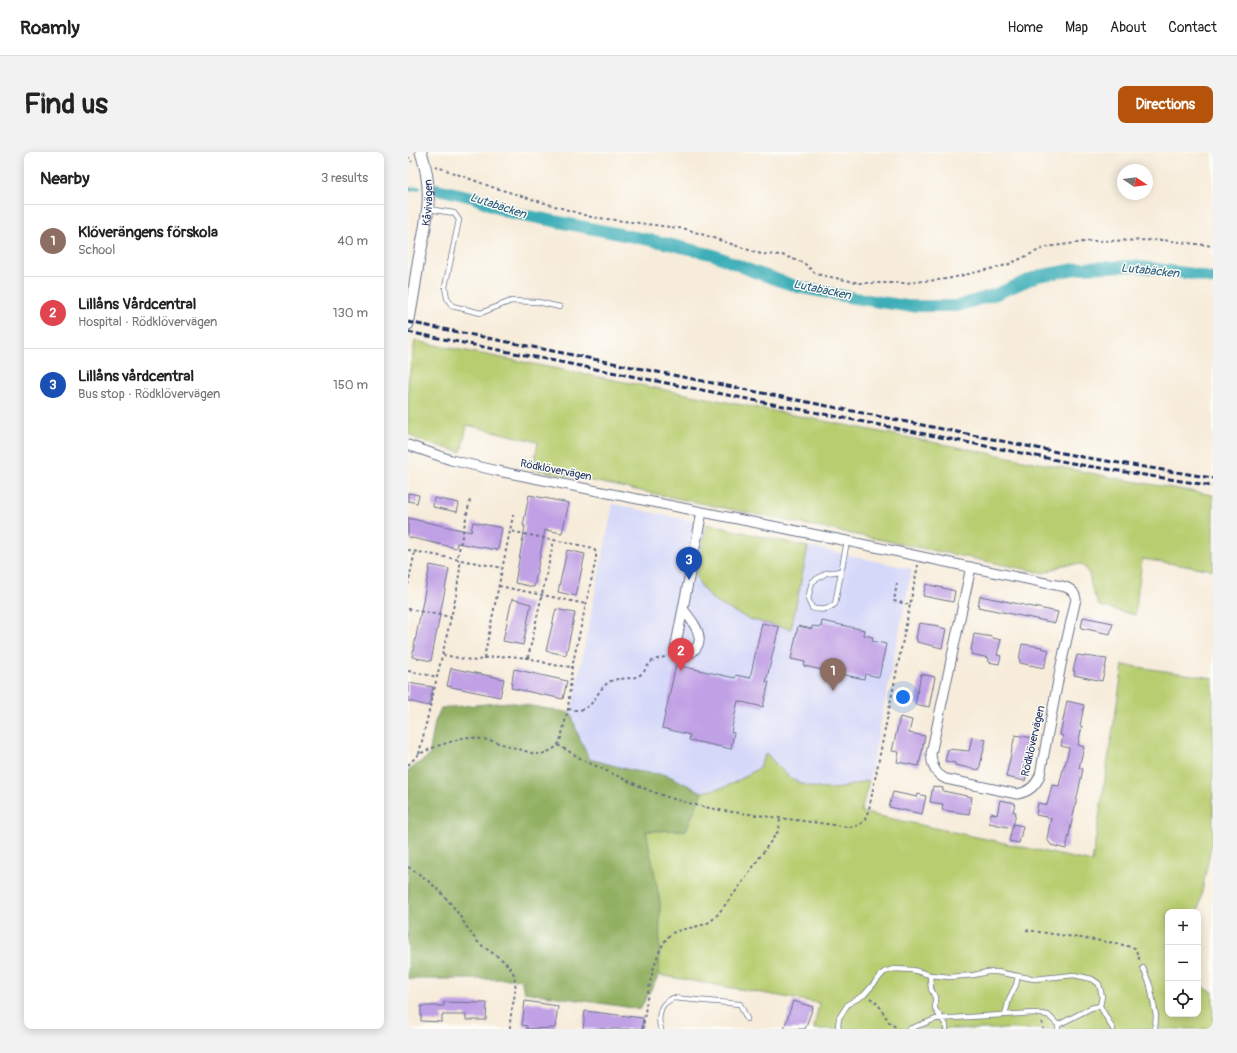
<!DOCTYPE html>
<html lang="en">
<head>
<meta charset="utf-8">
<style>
	:root { --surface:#fff; --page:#f2f2f2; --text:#222; --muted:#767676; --line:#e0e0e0; --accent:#b45309 }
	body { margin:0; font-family:Pangolin,sans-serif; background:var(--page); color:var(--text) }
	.controls { position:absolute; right:12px; bottom:12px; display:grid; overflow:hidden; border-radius:8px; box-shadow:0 2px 10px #0003 }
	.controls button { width:36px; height:36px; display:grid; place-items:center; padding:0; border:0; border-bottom:1px solid var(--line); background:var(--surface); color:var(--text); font:20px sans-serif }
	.compass { position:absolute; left:709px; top:12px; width:36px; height:36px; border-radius:50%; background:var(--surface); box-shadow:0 2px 10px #0003; rotate:103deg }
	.you { position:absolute; left:495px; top:545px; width:14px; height:14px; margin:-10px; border:3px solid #fff; border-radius:50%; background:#1a73e8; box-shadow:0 0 0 6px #1a73e833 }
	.badge { display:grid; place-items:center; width:26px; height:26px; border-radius:50%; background:var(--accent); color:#fff; font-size:13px; font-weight:700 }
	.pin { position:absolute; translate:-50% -33px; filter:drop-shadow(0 1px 2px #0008) }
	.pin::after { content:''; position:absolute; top:21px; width:14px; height:12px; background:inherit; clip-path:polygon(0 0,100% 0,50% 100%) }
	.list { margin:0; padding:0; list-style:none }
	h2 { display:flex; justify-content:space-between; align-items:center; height:52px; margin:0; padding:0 16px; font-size:17px }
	h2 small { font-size:13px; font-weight:400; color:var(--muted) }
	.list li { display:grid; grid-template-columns:26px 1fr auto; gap:12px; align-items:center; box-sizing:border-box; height:72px; padding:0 16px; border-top:1px solid var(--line) }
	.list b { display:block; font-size:15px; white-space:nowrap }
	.list p { margin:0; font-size:13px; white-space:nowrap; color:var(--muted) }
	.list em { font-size:13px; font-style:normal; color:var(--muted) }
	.icon { flex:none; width:22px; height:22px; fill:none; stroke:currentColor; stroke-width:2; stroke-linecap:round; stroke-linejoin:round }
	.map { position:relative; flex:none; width:805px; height:877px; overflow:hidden; border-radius:8px }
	header { display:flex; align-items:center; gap:24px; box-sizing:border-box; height:56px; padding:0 20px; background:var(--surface); border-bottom:1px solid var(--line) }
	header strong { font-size:19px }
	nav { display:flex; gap:22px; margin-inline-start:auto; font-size:14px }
	.intro { display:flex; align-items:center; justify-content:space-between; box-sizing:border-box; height:96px; padding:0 24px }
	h1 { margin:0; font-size:28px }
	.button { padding:10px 18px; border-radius:8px; background:var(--accent); color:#fff; font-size:14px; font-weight:700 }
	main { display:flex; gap:24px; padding:0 24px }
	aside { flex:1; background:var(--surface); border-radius:8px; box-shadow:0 2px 10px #0003 }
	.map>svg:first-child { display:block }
	.built { fill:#d5d8f9 }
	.green { fill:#b8cd70; stroke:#6a7e67 }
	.forest { fill:#92b062; stroke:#567060 }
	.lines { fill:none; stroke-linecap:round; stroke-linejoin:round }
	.stream { stroke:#3eaeb8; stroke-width:3.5 }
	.canal { stroke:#3eaeb8; stroke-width:12 }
	.building { fill:#c1a1e5 }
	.service-casing { stroke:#687189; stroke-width:6 }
	.minor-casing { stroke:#687189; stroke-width:11 }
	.tertiary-casing { stroke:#687189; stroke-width:13 }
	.path { stroke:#687189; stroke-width:2; stroke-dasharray:3 3; stroke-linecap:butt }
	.service { stroke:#fff; stroke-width:4.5 }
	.minor { stroke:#fff; stroke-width:9 }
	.tertiary { stroke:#fff; stroke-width:11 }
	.rail { stroke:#1b2f5e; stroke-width:3; stroke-dasharray:6 3; stroke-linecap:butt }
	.labels { text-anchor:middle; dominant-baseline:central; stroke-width:3; stroke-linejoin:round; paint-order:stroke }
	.street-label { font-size:11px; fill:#1b2f5e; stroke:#fdfcf7 }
	.water-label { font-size:12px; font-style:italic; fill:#275b7e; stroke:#fdfcf7 }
</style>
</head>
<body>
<header>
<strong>Roamly</strong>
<nav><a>Home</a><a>Map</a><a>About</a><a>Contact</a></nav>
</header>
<div class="intro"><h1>Find us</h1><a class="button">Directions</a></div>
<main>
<aside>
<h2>Nearby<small>3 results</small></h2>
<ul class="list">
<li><span class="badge" style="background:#8d6e63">1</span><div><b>Klöverängens förskola</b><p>School</p></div><em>40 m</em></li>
<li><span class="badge" style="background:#e0444e">2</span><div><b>Lillåns Vårdcentral</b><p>Hospital · Rödklövervägen</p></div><em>130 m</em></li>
<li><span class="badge" style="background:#1a4fb4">3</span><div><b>Lillåns vårdcentral</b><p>Bus stop · Rödklövervägen</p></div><em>150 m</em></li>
</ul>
</aside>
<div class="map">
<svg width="805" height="877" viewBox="0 0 805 877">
	<rect width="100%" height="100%" fill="#fdfcf7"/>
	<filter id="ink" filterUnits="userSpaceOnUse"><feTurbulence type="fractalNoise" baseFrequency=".025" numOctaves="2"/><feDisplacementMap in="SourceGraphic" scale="8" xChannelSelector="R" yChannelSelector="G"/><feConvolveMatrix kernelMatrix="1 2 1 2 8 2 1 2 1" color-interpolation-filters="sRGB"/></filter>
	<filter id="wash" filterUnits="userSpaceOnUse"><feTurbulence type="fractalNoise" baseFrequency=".012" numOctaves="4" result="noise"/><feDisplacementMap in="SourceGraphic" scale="16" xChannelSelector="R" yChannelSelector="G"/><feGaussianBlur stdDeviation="0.9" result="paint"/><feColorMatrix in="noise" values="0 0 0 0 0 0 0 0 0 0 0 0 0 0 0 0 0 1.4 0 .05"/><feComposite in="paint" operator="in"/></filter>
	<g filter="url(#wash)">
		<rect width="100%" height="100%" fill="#f7ecda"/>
		<path class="built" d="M 205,352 L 504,417 L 461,628 L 435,636 L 419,637 L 401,634 L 390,630 L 380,624 L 358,602 L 351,616 L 333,627 L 317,635 L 294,640 L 259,623 L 226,619 L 180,607 L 169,580 L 163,561 Z"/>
		<path class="green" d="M 7,189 L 718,328 L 805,343 L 805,418 L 734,407 L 727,463 L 691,454 L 684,437 L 681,422 L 674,412 L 655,413 L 636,421 L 125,317 L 130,290 L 59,273 L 53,300 L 10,288 L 0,281 L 0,230 Z
			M 298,372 L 400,395 L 383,477 L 344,468 L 326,460 L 306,449 L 294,436 L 288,424 Z
			M 715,513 L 805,526 L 805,684 L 790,760 L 760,760 L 760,862 L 790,862 L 790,833 L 805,840 L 805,877 L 406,877 L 411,851 L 251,823 L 252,750 L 238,679 L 278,678 L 294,640 L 317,635 L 333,627 L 351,616 L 358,601 C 365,609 372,617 380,624 C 394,635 419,640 437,635 C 445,633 453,630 461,628 L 453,660 L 684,710 Z"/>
		<path class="forest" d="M 101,550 L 163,561 L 169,580 L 181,607 L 226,619 L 259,623 L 294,640 L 278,678 L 238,679 L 252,750 L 251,823 L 232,857 L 116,840 L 113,827 L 0,827 L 0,619 L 21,604 L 27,570 L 33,556 Z"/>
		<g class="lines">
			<path class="stream" d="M 0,37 L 11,36"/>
			<path class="canal" d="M 29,37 L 64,45 L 100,60 L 252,90 L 306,103 L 344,119 L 390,135 L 446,146 L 499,154 L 549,154 L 588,142 L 630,124 L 673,116 L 726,114 L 785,122 L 805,127"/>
		</g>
		<g id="blocks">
			<path class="building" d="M 0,341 L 11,343 L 9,351 L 0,349 Z
				M 121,343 L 161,351 L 154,381 L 137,378 L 126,435 L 107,431 L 117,374 L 115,374 Z
				M 26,346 L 51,351 L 49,360 L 25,355 Z
				M 0,366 L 63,380 L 65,370 L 94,376 L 90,398 L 49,391 L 48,396 L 0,385 Z
				M 159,398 L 177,402 L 168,444 L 150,440 Z
				M 22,413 L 41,417 L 23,509 L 4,505 Z
				M 518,432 L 547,439 L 545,450 L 515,444 Z
				M 572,444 L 650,460 L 647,471 L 570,455 Z
				M 104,447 L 123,452 L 115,493 L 95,489 Z
				M 148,457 L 167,461 L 158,503 L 138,499 Z
				M 675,465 L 705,471 L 702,482 L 673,476 Z
				M 414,469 L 457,478 L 456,483 L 465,485 L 464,489 L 478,492 L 471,525 L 457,522 L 456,527 L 396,514 L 397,510 L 383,507 L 390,474 L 404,477 L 404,474 L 413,475 Z
				M 354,471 L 371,475 L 358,530 L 361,530 L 355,555 L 330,549 L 323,580 L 326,581 L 323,597 L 281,588 L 282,583 L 254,576 L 268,513 L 327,526 L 328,523 L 342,526 Z
				M 511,471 L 531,474 L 531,475 L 538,477 L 534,496 L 509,490 L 509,487 L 508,487 Z
				M 566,482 L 585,485 L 585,486 L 593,488 L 589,503 L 593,504 L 591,512 L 580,510 L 581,506 L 563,502 L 564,498 L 563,498 Z
				M 614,492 L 634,495 L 633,496 L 641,498 L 636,516 L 612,511 L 612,508 L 611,508 Z
				M 669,503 L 699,507 L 694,529 L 666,523 L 667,519 L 665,519 Z
				M 43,516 L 96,527 L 92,545 L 39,534 Z
				M 106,517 L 159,529 L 155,547 L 103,536 Z
				M 513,522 L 527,525 L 521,555 L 507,552 Z
				M 0,531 L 25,535 L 21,554 L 0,549 Z
				M 659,549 L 676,553 L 672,574 L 674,574 L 670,593 L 676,595 L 671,616 L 675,617 L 658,697 L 643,693 L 639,687 L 643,666 L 628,663 L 630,651 L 639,653 L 644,633 L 651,634 L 656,613 L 657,613 L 661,596 L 653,594 L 655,584 L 652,583 Z
				M 492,565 L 504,568 L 501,581 L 517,584 L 511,614 L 489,610 L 491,600 L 484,599 Z
				M 607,583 L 625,586 L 622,601 L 623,601 L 617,629 L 598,625 Z
				M 564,585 L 578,588 L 571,618 L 547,613 L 547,611 L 537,609 L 540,597 L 561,599 Z
				M 525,634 L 535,636 L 535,639 L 564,645 L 561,662 L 534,658 L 535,652 L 522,650 Z
				M 485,640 L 509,645 L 510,642 L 518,644 L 514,662 L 481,655 Z
				M 592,648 L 607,651 L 605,660 L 608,660 L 605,675 L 605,672 L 615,674 L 611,691 L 601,689 L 604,676 L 581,671 L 583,661 L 589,663 Z
				M 117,849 L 150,854 L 147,876 L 119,877 L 119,874 L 114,873 Z
				M 385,849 L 405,855 L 397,877 L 376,877 Z
				M 36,850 L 79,851 L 78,868 L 58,868 L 58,863 L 34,863 L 34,870 L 13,869 L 13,854 L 36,854 Z
				M 177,859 L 235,866 L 234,877 L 175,877 Z"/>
		</g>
	</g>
	<g filter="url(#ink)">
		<use href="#blocks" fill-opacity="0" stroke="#687189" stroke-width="1"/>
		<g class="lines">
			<g class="service-casing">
				<path id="service" d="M 20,57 L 46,61 L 51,68 L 37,135 L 39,146 L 44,154 L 73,161 L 103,149 L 130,150 L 152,155
					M 433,419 L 418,421 L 404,430 L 400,447 L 404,456 C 413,459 419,458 427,452 L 439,389
					M 735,816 L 742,833 L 748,864 L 747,877
					M 522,823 L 523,837 L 527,845 L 527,857 L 538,873 L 538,877
					M 597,863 L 601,847 L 608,833 L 610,824
					M 650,873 L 683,856 L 692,854
					M 253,877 C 250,870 251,858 256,852 C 258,850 262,848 265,846 L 332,852 L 339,867
					M 431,877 L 430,874 L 431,866 L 440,852 L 456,843 L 476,820 L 486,817 L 505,818 L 522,823 L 542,825 L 566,823 L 579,820 L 589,820 L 626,827 L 666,823 L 684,827 L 691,832 L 694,844 L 692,854 L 705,877
					M 501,877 L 528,867 L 626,861 L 640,863 L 650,873 L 650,877"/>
			</g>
			<g class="minor-casing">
				<path id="minor" d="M 0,293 L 43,308 L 90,319 L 439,389 L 642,432 C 653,434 666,434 668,447 L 653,513 L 632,623 C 628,634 621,640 609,642 L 538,627 C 527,622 524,614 523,602 L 563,415
					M 275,457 C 281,465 290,475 291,485 C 293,494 281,508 271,501 C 269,500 268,498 267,497 L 294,360"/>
			</g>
			<g class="tertiary-casing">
				<g id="tertiary">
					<path id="s1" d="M 0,172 C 4,152 7,132 10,112 C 18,70 27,42 13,0"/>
				</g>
			</g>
			<path class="path" d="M 0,4 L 4,10
				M 27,14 L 84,35 L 183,65 L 278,77 L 353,102 L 374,103 L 396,111 L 408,122 L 452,131 L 496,131 L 539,127 L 599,113 L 638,95 L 683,89 L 755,88 L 805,94
				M 0,398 L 95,416
				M 489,431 L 486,449 L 503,453
				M 0,433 L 7,399
				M 91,434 L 178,452
				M 0,457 L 43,465
				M 35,503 L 68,509 L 76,506 L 100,504 L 120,506 L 145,513 L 164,515
				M 76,506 L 106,359
				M 120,506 L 146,388
				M 0,519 L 30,525
				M 160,557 C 189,563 184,539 203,529 C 212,525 222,528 230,524 C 237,521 238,515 243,510 C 248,506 255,506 260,504
				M 150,593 L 177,609 L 240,638 L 262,646 L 292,654 L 317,659 L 442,675 L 452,673 L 457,667 L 461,657 L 510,413
				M 11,602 L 48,444 L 52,416 L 52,410 L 49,407 L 62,348
				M 0,613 L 11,602 L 29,594 L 58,585 L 81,588 L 127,602 L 134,602 L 144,598 L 150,593 L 153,586 L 160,557 L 164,515 L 188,407 L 188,400 L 185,396 L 102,379
				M 0,715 C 19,726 34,740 47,757 C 55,768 61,780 70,790 C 81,801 100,807 106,823 C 111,840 101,859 102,877
				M 618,778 L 707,791 L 727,796 L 732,809
				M 462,846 L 470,852 L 481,870 L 490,877
				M 634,870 L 635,877
				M 235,877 C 238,852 244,799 263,782 C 270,776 293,776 303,769 C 310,763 316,754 321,748 C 339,725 354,701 371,678 L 372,666"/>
			<use href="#service" class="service"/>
			<use href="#minor" class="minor"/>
			<use href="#tertiary" class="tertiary"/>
			<path class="rail" d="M 0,170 L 674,305 L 805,326
				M 0,180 L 674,313 L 805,334"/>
		</g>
	</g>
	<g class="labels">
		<g class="street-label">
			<text stroke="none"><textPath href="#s1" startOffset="123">Kåvivägen</textPath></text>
			<text transform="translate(148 318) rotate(11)">Rödklövervägen</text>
			<text transform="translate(625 589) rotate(-77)">Rödklövervägen</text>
		</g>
		<g class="water-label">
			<text transform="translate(90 54) rotate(18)">Lutabäcken</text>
			<text transform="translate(742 119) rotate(6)">Lutabäcken</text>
			<text transform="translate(414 138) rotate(12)">Lutabäcken</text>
		</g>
	</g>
</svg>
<div class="controls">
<button>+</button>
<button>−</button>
<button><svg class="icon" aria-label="locate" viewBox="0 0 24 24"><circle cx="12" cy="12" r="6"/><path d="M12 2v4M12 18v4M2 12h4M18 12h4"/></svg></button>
</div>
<svg class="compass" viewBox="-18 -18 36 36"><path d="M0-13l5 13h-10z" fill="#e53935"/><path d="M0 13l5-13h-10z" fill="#767676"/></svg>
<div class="you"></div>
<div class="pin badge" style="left:425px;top:539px;background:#8d6e63">1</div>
<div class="pin badge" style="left:273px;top:519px;background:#e0444e">2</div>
<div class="pin badge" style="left:281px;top:428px;background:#1a4fb4">3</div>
</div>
</main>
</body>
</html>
